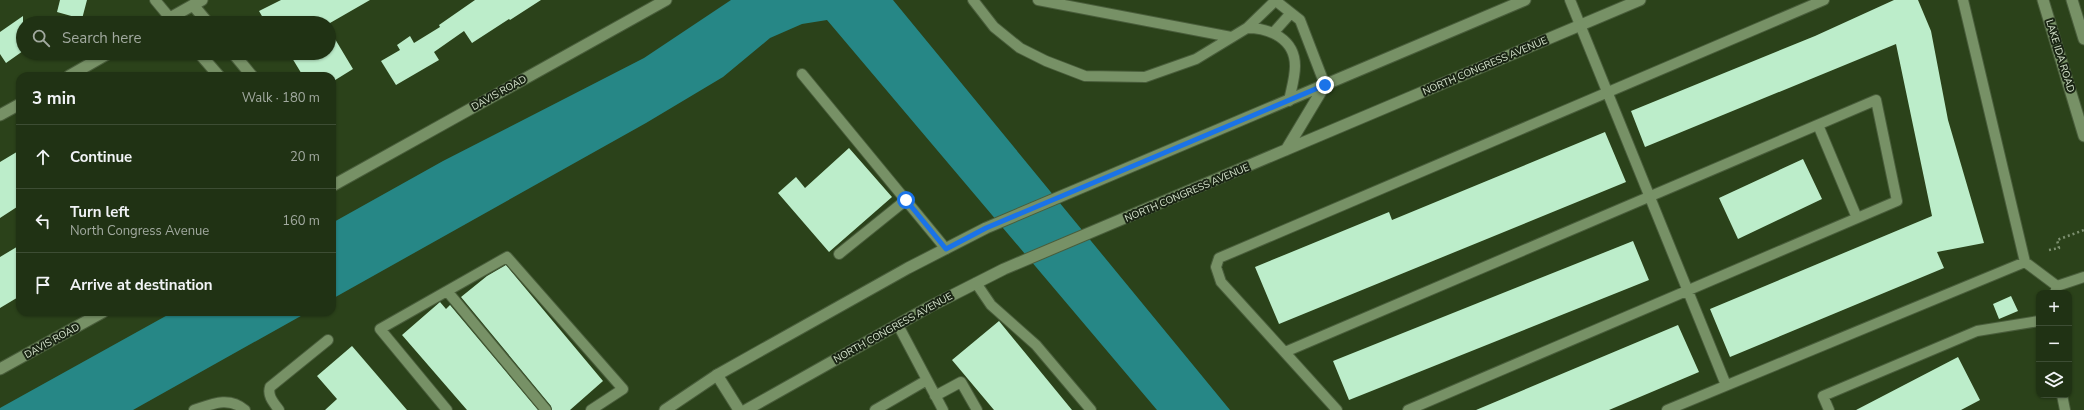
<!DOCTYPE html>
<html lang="en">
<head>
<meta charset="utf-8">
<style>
	:root { --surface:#203214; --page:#2d3e22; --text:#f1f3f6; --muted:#a2aaa0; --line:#3d4d34 }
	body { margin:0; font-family:"Nunito Sans",sans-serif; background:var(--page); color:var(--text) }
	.controls { position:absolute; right:12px; bottom:12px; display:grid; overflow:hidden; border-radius:8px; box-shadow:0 1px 3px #0004 }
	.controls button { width:36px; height:36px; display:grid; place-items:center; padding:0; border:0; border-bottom:1px solid var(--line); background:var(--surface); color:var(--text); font:20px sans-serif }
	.stop { position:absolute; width:12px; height:12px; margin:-9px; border:3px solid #1a73e8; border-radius:50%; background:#fff }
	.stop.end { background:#1a73e8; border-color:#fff; box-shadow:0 1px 4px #0008 }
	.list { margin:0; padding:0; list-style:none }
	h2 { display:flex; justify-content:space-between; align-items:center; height:52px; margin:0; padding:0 16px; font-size:17px }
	h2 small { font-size:13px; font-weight:400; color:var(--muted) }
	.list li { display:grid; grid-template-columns:26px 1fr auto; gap:12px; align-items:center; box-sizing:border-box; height:64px; padding:0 16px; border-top:1px solid var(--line) }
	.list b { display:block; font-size:15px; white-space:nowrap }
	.list p { margin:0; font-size:13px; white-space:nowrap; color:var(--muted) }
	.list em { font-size:13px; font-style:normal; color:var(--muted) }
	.icon { flex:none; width:22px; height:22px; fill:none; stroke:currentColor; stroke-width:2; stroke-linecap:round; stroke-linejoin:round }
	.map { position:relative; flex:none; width:2084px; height:410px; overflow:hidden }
	.search { position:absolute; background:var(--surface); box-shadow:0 1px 3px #0004; left:16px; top:16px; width:320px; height:44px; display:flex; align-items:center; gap:10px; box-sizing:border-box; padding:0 14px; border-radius:22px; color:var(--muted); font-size:15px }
	.panel { position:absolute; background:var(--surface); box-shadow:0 1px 3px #0004; left:16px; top:72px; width:320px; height:244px; border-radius:12px }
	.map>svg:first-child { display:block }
	.water { fill:#268786 }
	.building { fill:#bcedca }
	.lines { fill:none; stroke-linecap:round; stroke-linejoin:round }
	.service-casing { stroke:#495d3b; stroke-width:12 }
	.minor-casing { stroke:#495d3b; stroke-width:13 }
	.tertiary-casing { stroke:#495d3b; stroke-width:13 }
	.secondary-casing { stroke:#495d3b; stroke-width:13 }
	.path { stroke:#7d9070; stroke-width:2.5; stroke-dasharray:2 3; stroke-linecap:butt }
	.service { stroke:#779166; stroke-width:10 }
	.minor { stroke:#779166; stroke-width:11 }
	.tertiary { stroke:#779166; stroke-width:11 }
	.secondary { stroke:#779166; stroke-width:11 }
	.route { stroke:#1a73e8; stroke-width:5 }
	.labels { text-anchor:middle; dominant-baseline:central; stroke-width:4; stroke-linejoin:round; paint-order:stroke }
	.street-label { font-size:10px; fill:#d8e6cf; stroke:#1a2514 }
</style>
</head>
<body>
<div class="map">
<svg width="2084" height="410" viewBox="0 0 2084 410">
	<rect width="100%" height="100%" fill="#2b421a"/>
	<path class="water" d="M 731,0 L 893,0 L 1230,410 L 1157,410 L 827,20 L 802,24 L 770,38 L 723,77 L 646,123 L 332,299 L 332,223 L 443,161 L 644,58 Z
		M 173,312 L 308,312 L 133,410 L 0,410 L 0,408 Z"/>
	<path class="building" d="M 60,0 L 87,0 L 82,19 L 57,12 Z
		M 281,0 L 370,0 L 330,23 L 266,23 L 259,11 Z
		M 475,0 L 541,0 L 510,20 L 509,19 L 472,43 L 464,31 L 434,52 L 439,60 L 396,85 L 381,61 L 400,50 L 397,45 L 410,36 L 414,43 L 440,27 L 439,25 Z
		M 1894,0 L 1918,0 L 1931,31 L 1948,120 L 1984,243 L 1937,252 L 1944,268 L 1730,357 L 1710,309 L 1932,216 L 1896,44 L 1645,147 L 1631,111 L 1815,36 Z
		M 23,16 L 23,51 L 6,63 L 0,54 L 0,32 Z
		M 329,29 L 353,69 L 332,82 L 332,76 L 303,76 L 289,53 L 329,53 Z
		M 1605,132 L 1626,182 L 1279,324 L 1255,267 L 1389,212 L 1392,220 Z
		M 849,148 L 892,197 L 829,252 L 778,193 L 796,177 L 805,188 Z
		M 20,150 L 20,205 L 0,218 L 0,162 Z
		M 1803,159 L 1822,199 L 1738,239 L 1719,198 Z
		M 1633,241 L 1649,280 L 1349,400 L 1333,361 Z
		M 20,245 L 20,296 L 0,308 L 0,257 Z
		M 506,265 L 603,381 L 570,410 L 552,410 L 551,406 L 461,297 L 487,276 Z
		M 2011,296 L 2018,311 L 1999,319 L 1993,304 Z
		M 440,302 L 446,309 L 450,305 L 538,410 L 467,410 L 402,335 Z
		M 999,321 L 1072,410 L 994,410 L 952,360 Z
		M 1678,325 L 1699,372 L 1609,410 L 1476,410 Z
		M 352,346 L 407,410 L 325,410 L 337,399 L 317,376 Z
		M 1958,357 L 1980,400 L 1961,410 L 1856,410 Z"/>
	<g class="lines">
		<g class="service-casing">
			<path id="service" d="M 155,0 L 170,18
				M 973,0 L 994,27 L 1020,48 L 1046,61 L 1085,76 L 1145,77 L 1196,59 L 1247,28 L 1276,0
				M 1038,0 L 1231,37
				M 1570,0 L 1726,385
				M 1963,0 L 2025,262 L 2057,286
				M 1276,1 L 1300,20 L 1325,85
				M 1247,28 C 1270,28 1295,39 1295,66 C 1295,78 1291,90 1289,101
				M 1274,32 L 1291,13
				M 802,74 L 946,249
				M 1818,125 L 1857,218
				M 839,254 L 906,200
				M 976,283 L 991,305 L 1036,345 L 1091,410
				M 447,291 L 546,410
				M 2055,293 L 2057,286 L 2084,277
				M 898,325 L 943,410
				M 1285,352 L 1876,100 L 1897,201 L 1408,410
				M 2062,395 L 2065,410
				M 935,396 L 961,382 L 977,410
				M 194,410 C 212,404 229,396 245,410
				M 279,410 C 274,403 267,396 270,387 L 328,340
				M 447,410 L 380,329 L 507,257 L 623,389 L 591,410
				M 875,410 L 927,380
				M 1337,410 L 1221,282 L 1216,267 L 1219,258 L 1824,0
				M 1667,410 L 2025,262
				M 1829,410 L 1823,396 L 1977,331 L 2039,321"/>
		</g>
		<g class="minor-casing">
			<path id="minor" d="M 193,5 L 208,23
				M 161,23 L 202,0
				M 199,53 L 219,76
				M 233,53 L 252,76
				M 69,76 L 109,53
				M 0,115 L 20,104
				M 332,186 L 666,0
				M 0,369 L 103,312
				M 717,375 L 739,410"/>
		</g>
		<g class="tertiary-casing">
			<path id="tertiary" d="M 2043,0 L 2084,136
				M 2072,0 L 2084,39"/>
		</g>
		<g class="secondary-casing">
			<path id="secondary" d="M 1286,150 L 1325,85
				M 665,410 L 717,375 L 908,268 L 986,228 L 1525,0
				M 746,410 L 929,307 L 1004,269 L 1640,0"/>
		</g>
		<path class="path" d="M 2049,250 L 2059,248 L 2057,240 L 2084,230"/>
		<use href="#service" class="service"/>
		<use href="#minor" class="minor"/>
		<use href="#tertiary" class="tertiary"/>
		<use href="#secondary" class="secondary"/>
	</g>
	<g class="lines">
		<path class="route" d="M 906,200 L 946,249 L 986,228 L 1325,85"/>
	</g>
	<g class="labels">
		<g class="street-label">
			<text transform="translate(2060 56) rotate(73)">LAKE IDA ROAD</text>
			<text transform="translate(1485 66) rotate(-23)">NORTH CONGRESS AVENUE</text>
			<text transform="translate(499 93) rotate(-29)">DAVIS ROAD</text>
			<text transform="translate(1187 193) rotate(-23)">NORTH CONGRESS AVENUE</text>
			<text transform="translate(893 328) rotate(-29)">NORTH CONGRESS AVENUE</text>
			<text transform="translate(52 341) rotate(-29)">DAVIS ROAD</text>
		</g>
	</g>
</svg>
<div class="controls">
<button>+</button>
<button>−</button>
<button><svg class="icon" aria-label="layers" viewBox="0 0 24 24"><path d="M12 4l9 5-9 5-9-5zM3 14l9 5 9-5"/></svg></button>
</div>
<div class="stop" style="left:906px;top:200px"></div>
<div class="stop end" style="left:1325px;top:85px"></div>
<div class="search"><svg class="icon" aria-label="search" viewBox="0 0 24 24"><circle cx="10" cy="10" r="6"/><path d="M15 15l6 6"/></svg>Search here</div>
<section class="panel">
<h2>3 min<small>Walk · 180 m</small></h2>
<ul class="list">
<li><svg class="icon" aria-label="ahead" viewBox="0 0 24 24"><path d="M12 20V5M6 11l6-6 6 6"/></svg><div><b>Continue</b></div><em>20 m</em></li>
<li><svg class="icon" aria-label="left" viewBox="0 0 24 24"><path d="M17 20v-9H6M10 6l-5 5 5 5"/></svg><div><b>Turn left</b><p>North Congress Avenue</p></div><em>160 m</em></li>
<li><svg class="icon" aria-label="arrive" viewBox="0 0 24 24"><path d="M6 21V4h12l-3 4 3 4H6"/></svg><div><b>Arrive at destination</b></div></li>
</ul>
</section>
</div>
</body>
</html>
